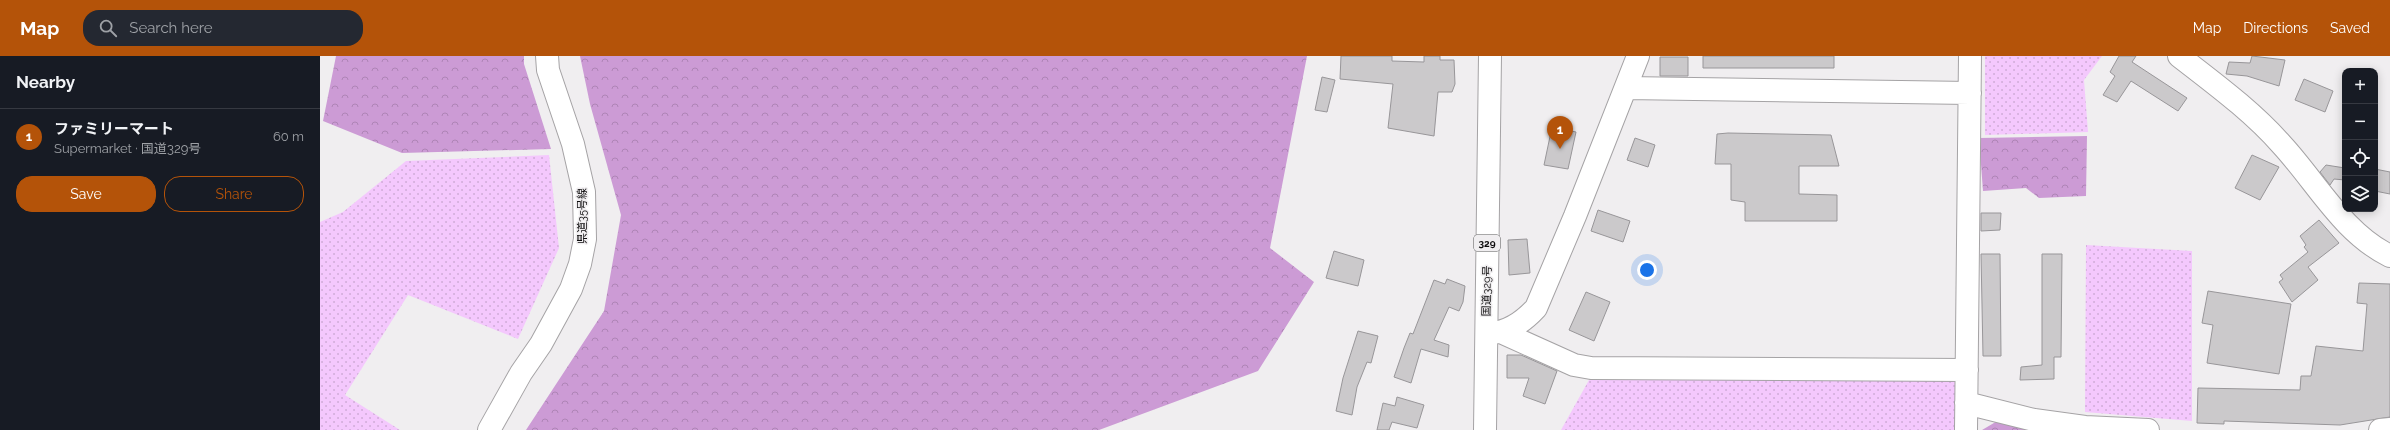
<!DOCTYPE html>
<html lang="en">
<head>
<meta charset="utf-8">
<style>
	:root { --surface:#171b24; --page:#242831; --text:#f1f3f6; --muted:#9ea1a6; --line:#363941; --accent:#b45309 }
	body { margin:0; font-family:Raleway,"Noto Sans JP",sans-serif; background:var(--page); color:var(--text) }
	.controls { position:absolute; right:12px; top:12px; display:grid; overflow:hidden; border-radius:8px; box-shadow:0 2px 10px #0003 }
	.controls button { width:36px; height:36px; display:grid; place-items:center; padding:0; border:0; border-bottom:1px solid var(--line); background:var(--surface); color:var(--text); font:20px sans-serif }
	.you { position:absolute; left:1327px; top:214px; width:14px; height:14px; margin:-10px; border:3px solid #fff; border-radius:50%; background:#1a73e8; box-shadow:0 0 0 6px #1a73e833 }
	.badge { display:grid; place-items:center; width:26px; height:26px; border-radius:50%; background:var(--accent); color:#fff; font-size:13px; font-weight:700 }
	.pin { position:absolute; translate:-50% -33px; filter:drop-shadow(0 1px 2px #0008) }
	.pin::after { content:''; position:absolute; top:21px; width:14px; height:12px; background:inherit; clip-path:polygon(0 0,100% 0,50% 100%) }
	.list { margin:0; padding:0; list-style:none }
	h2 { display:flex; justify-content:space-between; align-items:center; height:52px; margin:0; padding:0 16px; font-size:17px }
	h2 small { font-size:13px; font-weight:400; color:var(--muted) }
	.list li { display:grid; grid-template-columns:26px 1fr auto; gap:12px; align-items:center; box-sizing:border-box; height:56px; padding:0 16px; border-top:1px solid var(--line) }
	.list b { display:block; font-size:15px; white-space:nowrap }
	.list p { margin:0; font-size:13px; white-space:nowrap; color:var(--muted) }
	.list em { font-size:13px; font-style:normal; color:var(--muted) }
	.actions { display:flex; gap:8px; padding:12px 16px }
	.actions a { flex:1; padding:9px 0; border:1px solid var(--accent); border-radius:16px; text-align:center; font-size:14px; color:var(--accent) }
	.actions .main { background:var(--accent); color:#fff }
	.icon { flex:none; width:22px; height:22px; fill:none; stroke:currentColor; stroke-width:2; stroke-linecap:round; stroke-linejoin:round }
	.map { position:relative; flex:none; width:2070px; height:374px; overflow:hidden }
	header { display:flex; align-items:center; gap:24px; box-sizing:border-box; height:56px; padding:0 20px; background:var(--accent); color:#fff }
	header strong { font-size:19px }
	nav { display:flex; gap:22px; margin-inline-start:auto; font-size:14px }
	.search { width:280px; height:36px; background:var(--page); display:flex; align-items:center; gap:10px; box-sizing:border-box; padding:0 14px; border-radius:16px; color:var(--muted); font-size:15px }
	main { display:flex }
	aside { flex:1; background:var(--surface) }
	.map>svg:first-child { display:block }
	.grass { fill:url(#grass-dots) }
	.forest { fill:url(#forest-crowns) }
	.building { fill:#cbc9cb; stroke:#989699 }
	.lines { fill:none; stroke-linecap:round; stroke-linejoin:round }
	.minor-casing { stroke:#a5a3a5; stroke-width:24 }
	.major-casing { stroke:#a5a3a5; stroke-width:24 }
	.highway-casing { stroke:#a5a3a5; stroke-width:24 }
	.minor { stroke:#fff; stroke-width:22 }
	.major { stroke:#fff; stroke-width:22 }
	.highway { stroke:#fff; stroke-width:22 }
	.labels { text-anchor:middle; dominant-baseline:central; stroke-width:3; stroke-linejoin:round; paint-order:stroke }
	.shield { fill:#f0eef0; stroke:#515051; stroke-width:1 }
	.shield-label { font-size:10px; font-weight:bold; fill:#0d0c0d }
	.street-label { font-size:11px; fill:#0d0c0d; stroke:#f0eef0 }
</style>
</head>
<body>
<header>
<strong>Map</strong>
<div class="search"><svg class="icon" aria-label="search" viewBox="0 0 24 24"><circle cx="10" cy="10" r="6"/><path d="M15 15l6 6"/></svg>Search here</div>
<nav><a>Map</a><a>Directions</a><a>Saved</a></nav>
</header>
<main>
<aside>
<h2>Nearby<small></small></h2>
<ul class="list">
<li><span class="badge">1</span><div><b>ファミリーマート</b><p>Supermarket · 国道329号</p></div><em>60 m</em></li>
</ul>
<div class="actions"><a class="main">Save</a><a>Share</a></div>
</aside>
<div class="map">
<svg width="2070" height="374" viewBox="0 0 2070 374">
	<defs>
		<pattern id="grass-dots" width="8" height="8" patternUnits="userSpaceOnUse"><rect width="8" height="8" fill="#f4c8fd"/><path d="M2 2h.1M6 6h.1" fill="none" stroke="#d0abd8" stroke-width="1.8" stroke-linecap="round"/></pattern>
		<pattern id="forest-crowns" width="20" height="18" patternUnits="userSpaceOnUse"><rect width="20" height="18" fill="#cc9bd5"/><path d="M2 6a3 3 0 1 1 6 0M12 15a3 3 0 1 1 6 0" fill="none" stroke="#ae84b6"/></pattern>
	</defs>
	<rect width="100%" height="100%" fill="#f0eef0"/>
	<path class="grass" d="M 1665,0 L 1782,0 L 1764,24 L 1768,76 L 1665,79 Z
		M 229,99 L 239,192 L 198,283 L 88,239 L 25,339 L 80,374 L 0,374 L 0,166 L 23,156 L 86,105 Z
		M 1766,189 L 1872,195 L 1872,365 L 1765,356 Z
		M 1637,322 L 1637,374 L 1241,374 L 1269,324 Z"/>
	<path class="forest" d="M 16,0 L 204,0 L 204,8 L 231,93 L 82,97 L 3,65 Z
		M 260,0 L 987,0 L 950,192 L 994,226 L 938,315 L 779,374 L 206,374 L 284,255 L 301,159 L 270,48 Z
		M 1767,80 L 1766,140 L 1719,142 L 1706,132 L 1663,135 L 1659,82 Z
		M 1679,364 L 1726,374 L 1662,374 Z"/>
	<path class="building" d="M 1021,0 L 1072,0 L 1072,5 L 1104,6 L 1104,0 L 1120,0 L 1120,4 L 1134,4 L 1135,28 L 1132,36 L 1118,36 L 1114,80 L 1068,72 L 1073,28 L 1020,23 Z
		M 1383,0 L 1514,0 L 1514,12 L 1383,12 Z
		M 1799,0 L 1816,0 L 1812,6 L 1867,42 L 1858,55 L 1811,25 L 1797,46 L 1783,39 L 1795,20 L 1790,16 Z
		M 1932,0 L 1965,4 L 1959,30 L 1927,20 L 1906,18 L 1909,6 L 1930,7 Z
		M 1340,1 L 1368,1 L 1368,20 L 1340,20 Z
		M 1002,21 L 1015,24 L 1007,56 L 995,54 Z
		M 1984,23 L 2013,35 L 2005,56 L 1975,44 Z
		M 1232,71 L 1256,76 L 1248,113 L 1224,109 Z
		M 1408,77 L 1511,79 L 1519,110 L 1479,110 L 1479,138 L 1517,139 L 1517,165 L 1425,165 L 1425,146 L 1411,144 L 1411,108 L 1395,108 L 1397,78 Z
		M 1315,82 L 1335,89 L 1328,111 L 1307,104 Z
		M 1932,99 L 1959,111 L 1940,144 L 1915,132 Z
		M 2006,109 L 2025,112 L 2025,124 L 2014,123 L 2010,129 L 2000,116 Z
		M 2055,113 L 2070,116 L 2070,138 L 2055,135 Z
		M 1278,154 L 1310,165 L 1303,186 L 1271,175 Z
		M 1661,157 L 1681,157 L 1680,174 L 1661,175 Z
		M 1999,164 L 2019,187 L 1988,211 L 1998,224 L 1972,246 L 1959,226 L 1963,223 L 1960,219 L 1988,196 L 1984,191 L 1986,189 L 1980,180 Z
		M 1207,183 L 1210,217 L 1189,219 L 1188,184 Z
		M 1014,195 L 1044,204 L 1038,230 L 1006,222 Z
		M 1661,198 L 1680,198 L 1681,300 L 1663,300 Z
		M 1722,198 L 1742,198 L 1741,301 L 1734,301 L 1734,323 L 1700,324 L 1701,311 L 1722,309 Z
		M 1127,223 L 1145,230 L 1143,246 L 1139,255 L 1129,251 L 1114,284 L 1129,289 L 1128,301 L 1101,293 L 1091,327 L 1074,321 L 1084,292 L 1090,277 L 1093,278 L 1114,224 L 1125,228 Z
		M 2039,227 L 2070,228 L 2070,361 L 2020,369 L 1904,365 L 1904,368 L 1877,367 L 1878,332 L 1980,334 L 1981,320 L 1991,320 L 1996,290 L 2043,295 L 2047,248 L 2037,247 Z
		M 1888,235 L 1971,248 L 1959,318 L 1887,307 L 1893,269 L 1882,267 Z
		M 1266,236 L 1290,246 L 1274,285 L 1249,274 Z
		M 1038,275 L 1058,280 L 1051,307 L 1047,306 L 1037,331 L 1032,359 L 1016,355 L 1023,322 Z
		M 1187,299 L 1201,299 L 1237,315 L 1225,348 L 1203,340 L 1209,322 L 1187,322 Z
		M 1077,341 L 1104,349 L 1097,372 L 1072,366 L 1069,374 L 1057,374 L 1063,347 L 1075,350 Z"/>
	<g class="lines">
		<g class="minor-casing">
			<path id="minor" d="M 1859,0 C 1895,28 1932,55 1962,89 C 1997,127 2023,177 2070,200
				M 1306,32 L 1650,37
				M 1171,277 C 1190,276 1204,265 1216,252 L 1255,160 L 1318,0
				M 1183,277 L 1254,309 L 1271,312 L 1647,314
				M 1646,347 L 1714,364 L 1765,371 L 1828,374
				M 1646,374 L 1650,0
				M 2060,374 L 2070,373"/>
		</g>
		<g class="major-casing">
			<path id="major" d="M 169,374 L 201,317 L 221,288 L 251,233 L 260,208 L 265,183 L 264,136 L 253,88 L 228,14 L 227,0"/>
		</g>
		<g class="highway-casing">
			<path id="highway" d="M 1165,374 L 1170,0"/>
		</g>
		<use href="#minor" class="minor"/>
		<use href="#major" class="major"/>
		<use href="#highway" class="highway"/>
	</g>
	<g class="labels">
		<rect class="shield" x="1154" y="179" width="26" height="16" rx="3"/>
		<g class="shield-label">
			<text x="1167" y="187">329</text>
		</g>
		<g class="street-label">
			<text transform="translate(262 160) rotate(-90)">県道35号線</text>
			<text transform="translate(1167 235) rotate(-89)">国道329号</text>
		</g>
	</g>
</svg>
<div class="controls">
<button>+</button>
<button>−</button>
<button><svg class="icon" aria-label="locate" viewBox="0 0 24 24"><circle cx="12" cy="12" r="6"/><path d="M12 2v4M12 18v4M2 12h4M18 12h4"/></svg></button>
<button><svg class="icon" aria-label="layers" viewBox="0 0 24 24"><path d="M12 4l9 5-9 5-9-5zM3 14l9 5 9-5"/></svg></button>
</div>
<div class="you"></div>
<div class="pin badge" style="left:1240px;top:93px">1</div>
</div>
</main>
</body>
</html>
